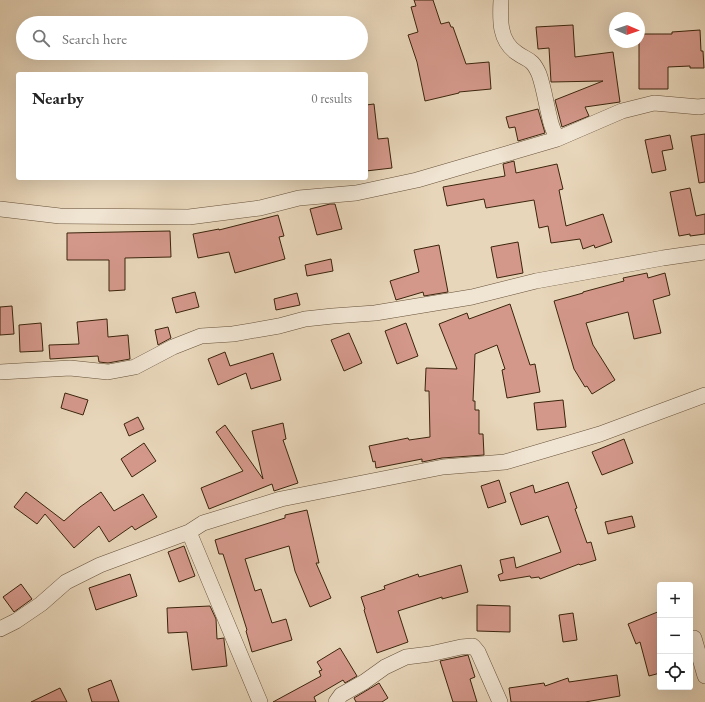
<!DOCTYPE html>
<html lang="en">
<head>
<meta charset="utf-8">
<style>
	:root { --surface:#fff; --page:#f2f2f2; --text:#222; --muted:#767676; --line:#e0e0e0 }
	body { margin:0; font-family:"EB Garamond",serif; background:var(--page); color:var(--text) }
	.controls { position:absolute; right:12px; bottom:12px; display:grid; overflow:hidden; border-radius:4px; box-shadow:0 4px 16px #0002 }
	.controls button { width:36px; height:36px; display:grid; place-items:center; padding:0; border:0; border-bottom:1px solid var(--line); background:var(--surface); color:var(--text); font:20px sans-serif }
	.compass { position:absolute; left:609px; top:12px; width:36px; height:36px; border-radius:50%; background:var(--surface); box-shadow:0 4px 16px #0002; rotate:92deg }
	.list { margin:0; padding:0; list-style:none }
	h2 { display:flex; justify-content:space-between; align-items:center; height:52px; margin:0; padding:0 16px; font-size:17px }
	h2 small { font-size:13px; font-weight:400; color:var(--muted) }
	.icon { flex:none; width:22px; height:22px; fill:none; stroke:currentColor; stroke-width:2; stroke-linecap:round; stroke-linejoin:round }
	.map { position:relative; flex:none; width:705px; height:702px; overflow:hidden }
	.search { position:absolute; background:var(--surface); box-shadow:0 4px 16px #0002; left:16px; top:16px; width:352px; height:44px; display:flex; align-items:center; gap:10px; box-sizing:border-box; padding:0 14px; border-radius:22px; color:var(--muted); font-size:15px }
	.panel { position:absolute; background:var(--surface); box-shadow:0 4px 16px #0002; left:16px; top:72px; width:352px; height:108px; border-radius:4px }
	.map>svg:first-child { display:block }
	.building { fill:#d4988b; stroke:#3b240c }
	.lines { fill:none; stroke-linecap:round; stroke-linejoin:round }
	.minor-casing { stroke:#665038; stroke-width:16 }
	.minor { stroke:#f0e4d2; stroke-width:15 }
</style>
</head>
<body>
<div class="map">
<svg width="705" height="702" viewBox="0 0 705 702">
	<rect width="100%" height="100%" fill="#e8d6ba"/>
	<filter id="stains"><feTurbulence type="fractalNoise" baseFrequency=".005" numOctaves="4"/><feColorMatrix values="0 0 0 0 .2 0 0 0 0 .09 0 0 0 0 .02 0 0 0 .5 -.17"/></filter>
	<radialGradient id="worn" r=".72"><stop offset=".6" stop-color="#630" stop-opacity="0"/><stop offset="1" stop-color="#630" stop-opacity=".3"/></radialGradient>
	<path class="building" d="M 414,0 L 433,0 L 441,24 L 449,22 L 451,27 L 453,27 L 466,64 L 489,62 L 491,89 L 459,92 L 459,93 L 425,101 L 417,62 L 408,35 L 418,32 L 411,7 L 416,6 Z
		M 573,25 L 575,57 L 613,52 L 620,102 L 585,107 L 589,116 L 562,127 L 555,100 L 603,81 L 551,82 L 549,48 L 538,49 L 536,27 Z
		M 700,30 L 701,51 L 703,51 L 704,68 L 690,68 L 690,66 L 668,67 L 668,89 L 639,89 L 639,34 L 672,34 L 672,32 Z
		M 374,104 L 378,139 L 388,138 L 392,168 L 366,171 L 366,105 Z
		M 538,109 L 545,133 L 518,141 L 515,127 L 509,128 L 506,117 Z
		M 705,134 L 705,182 L 699,183 L 691,136 Z
		M 670,135 L 673,149 L 662,151 L 666,170 L 652,173 L 645,140 Z
		M 514,161 L 516,173 L 557,164 L 563,189 L 559,190 L 566,226 L 603,214 L 612,242 L 595,248 L 594,245 L 583,249 L 580,239 L 551,243 L 548,226 L 539,228 L 534,200 L 486,208 L 484,199 L 447,206 L 443,187 L 505,176 L 503,164 Z
		M 690,188 L 696,216 L 705,214 L 705,234 L 690,236 L 690,234 L 679,236 L 670,192 Z
		M 330,204 L 335,204 L 342,229 L 317,235 L 310,209 Z
		M 278,215 L 284,236 L 279,237 L 285,259 L 235,273 L 229,252 L 198,258 L 193,234 L 219,229 L 219,230 Z
		M 170,231 L 171,257 L 125,258 L 125,290 L 109,291 L 109,260 L 67,260 L 67,233 Z
		M 518,242 L 523,273 L 497,278 L 491,247 Z
		M 439,245 L 448,292 L 424,296 L 423,292 L 396,300 L 390,281 L 419,272 L 414,250 Z
		M 331,259 L 333,271 L 307,276 L 305,265 Z
		M 647,273 L 648,278 L 665,273 L 670,295 L 653,300 L 661,333 L 634,339 L 628,312 L 586,323 L 593,345 L 615,380 L 592,394 L 587,386 L 585,387 L 574,369 L 554,301 L 583,293 L 583,292 L 624,281 L 623,278 Z
		M 195,292 L 199,307 L 176,313 L 172,298 Z
		M 297,293 L 300,305 L 276,310 L 274,299 Z
		M 510,304 L 530,365 L 535,364 L 540,392 L 507,398 L 502,370 L 505,369 L 497,345 L 475,354 L 473,401 L 475,401 L 475,410 L 479,410 L 479,434 L 483,434 L 484,455 L 442,458 L 422,462 L 422,459 L 376,468 L 375,461 L 373,462 L 369,446 L 408,438 L 409,440 L 430,437 L 429,391 L 425,391 L 426,368 L 457,369 L 439,324 L 467,313 L 469,319 Z
		M 12,306 L 14,334 L 0,335 L 0,307 Z
		M 107,319 L 108,337 L 128,335 L 130,359 L 108,363 L 99,362 L 98,356 L 50,359 L 49,345 L 79,344 L 77,322 Z
		M 41,323 L 43,351 L 20,352 L 19,325 Z
		M 406,323 L 418,356 L 397,364 L 385,331 Z
		M 168,327 L 171,338 L 158,345 L 155,330 Z
		M 349,333 L 362,363 L 344,371 L 331,340 Z
		M 225,352 L 230,366 L 273,353 L 281,380 L 251,389 L 246,373 L 218,385 L 208,359 Z
		M 65,393 L 88,400 L 83,415 L 61,408 Z
		M 563,400 L 566,427 L 537,430 L 534,403 Z
		M 138,417 L 144,429 L 129,436 L 124,424 Z
		M 283,423 L 286,439 L 283,440 L 298,483 L 274,491 L 272,484 L 209,509 L 201,488 L 243,471 L 216,432 L 225,425 L 263,479 L 252,431 Z
		M 624,439 L 633,463 L 602,475 L 592,452 Z
		M 144,443 L 156,461 L 132,477 L 121,459 Z
		M 499,480 L 506,502 L 488,508 L 481,486 Z
		M 568,482 L 577,508 L 575,509 L 587,543 L 591,542 L 596,560 L 580,565 L 579,564 L 540,579 L 539,577 L 531,578 L 530,576 L 500,581 L 498,575 L 503,573 L 500,560 L 514,557 L 516,568 L 561,552 L 548,516 L 521,525 L 510,493 L 533,485 L 535,493 Z
		M 26,492 L 64,521 L 80,507 L 101,492 L 114,511 L 143,494 L 157,517 L 135,530 L 132,526 L 109,542 L 99,526 L 74,548 L 45,514 L 37,524 L 14,507 Z
		M 307,510 L 319,563 L 316,563 L 331,598 L 310,607 L 295,571 L 289,546 L 245,559 L 255,591 L 261,589 L 272,623 L 286,619 L 292,640 L 252,652 L 246,631 L 247,630 L 223,554 L 219,554 L 215,540 L 285,518 L 285,515 Z
		M 632,516 L 635,527 L 608,534 L 605,522 Z
		M 184,546 L 195,576 L 179,582 L 168,552 Z
		M 461,565 L 468,592 L 442,599 L 442,597 L 398,611 L 408,642 L 377,653 L 364,610 L 365,609 L 361,597 L 385,589 L 384,586 L 418,574 L 419,577 Z
		M 130,574 L 137,596 L 96,610 L 89,588 Z
		M 21,584 L 32,599 L 14,612 L 3,597 Z
		M 477,605 L 510,606 L 510,632 L 477,631 Z
		M 210,606 L 216,619 L 217,639 L 224,638 L 224,640 L 227,666 L 192,670 L 187,632 L 168,633 L 167,608 Z
		M 660,611 L 660,673 L 649,676 L 640,642 L 636,644 L 628,624 Z
		M 573,613 L 577,640 L 563,642 L 559,615 Z
		M 340,648 L 357,676 L 345,683 L 343,680 L 314,697 L 316,702 L 273,702 L 321,676 L 319,671 L 322,670 L 317,662 Z
		M 468,655 L 475,677 L 470,679 L 477,702 L 453,702 L 440,661 Z
		M 617,675 L 620,696 L 585,702 L 511,702 L 509,688 L 544,683 L 545,686 L 568,678 L 569,682 Z
		M 111,680 L 119,702 L 92,702 L 88,689 Z
		M 379,683 L 388,698 L 382,702 L 356,702 L 354,698 Z
		M 60,688 L 67,702 L 31,702 Z"/>
	<g class="lines">
		<g class="minor-casing">
			<path id="minor" d="M 501,0 C 500,20 499,41 517,53 C 528,61 532,58 539,74 C 544,88 546,104 550,119 C 551,126 555,133 557,139
				M 0,209 L 60,216 L 189,217 L 260,208 L 299,198 L 356,193 L 417,180 L 557,139 L 622,111 L 654,103 L 699,107 L 705,106
				M 0,372 L 70,368 L 108,372 L 135,367 L 173,347 L 201,336 L 233,334 L 279,326 L 305,319 L 333,316 L 375,313 L 472,297 L 536,281 L 663,258 L 705,252
				M 0,629 L 16,621 L 41,604 L 66,582 L 100,565 L 189,532
				M 694,638 L 705,676
				M 260,702 L 189,532 L 203,523 L 281,499 L 443,467 L 505,462 L 600,434 L 705,395
				M 336,702 L 341,695 L 364,682 L 385,667 L 406,657 L 430,654 L 461,647 L 473,646 L 478,652 L 500,702"/>
		</g>
		<use href="#minor" class="minor"/>
	</g>
	<rect width="100%" height="100%" filter="url(#stains)"/>
	<rect width="100%" height="100%" fill="url(#worn)"/>
</svg>
<div class="controls">
<button>+</button>
<button>−</button>
<button><svg class="icon" aria-label="locate" viewBox="0 0 24 24"><circle cx="12" cy="12" r="6"/><path d="M12 2v4M12 18v4M2 12h4M18 12h4"/></svg></button>
</div>
<svg class="compass" viewBox="-18 -18 36 36"><path d="M0-13l5 13h-10z" fill="#e53935"/><path d="M0 13l5-13h-10z" fill="#767676"/></svg>
<div class="search"><svg class="icon" aria-label="search" viewBox="0 0 24 24"><circle cx="10" cy="10" r="6"/><path d="M15 15l6 6"/></svg>Search here</div>
<section class="panel">
<h2>Nearby<small>0 results</small></h2>
<ul class="list">
</ul>
</section>
</div>
</body>
</html>
